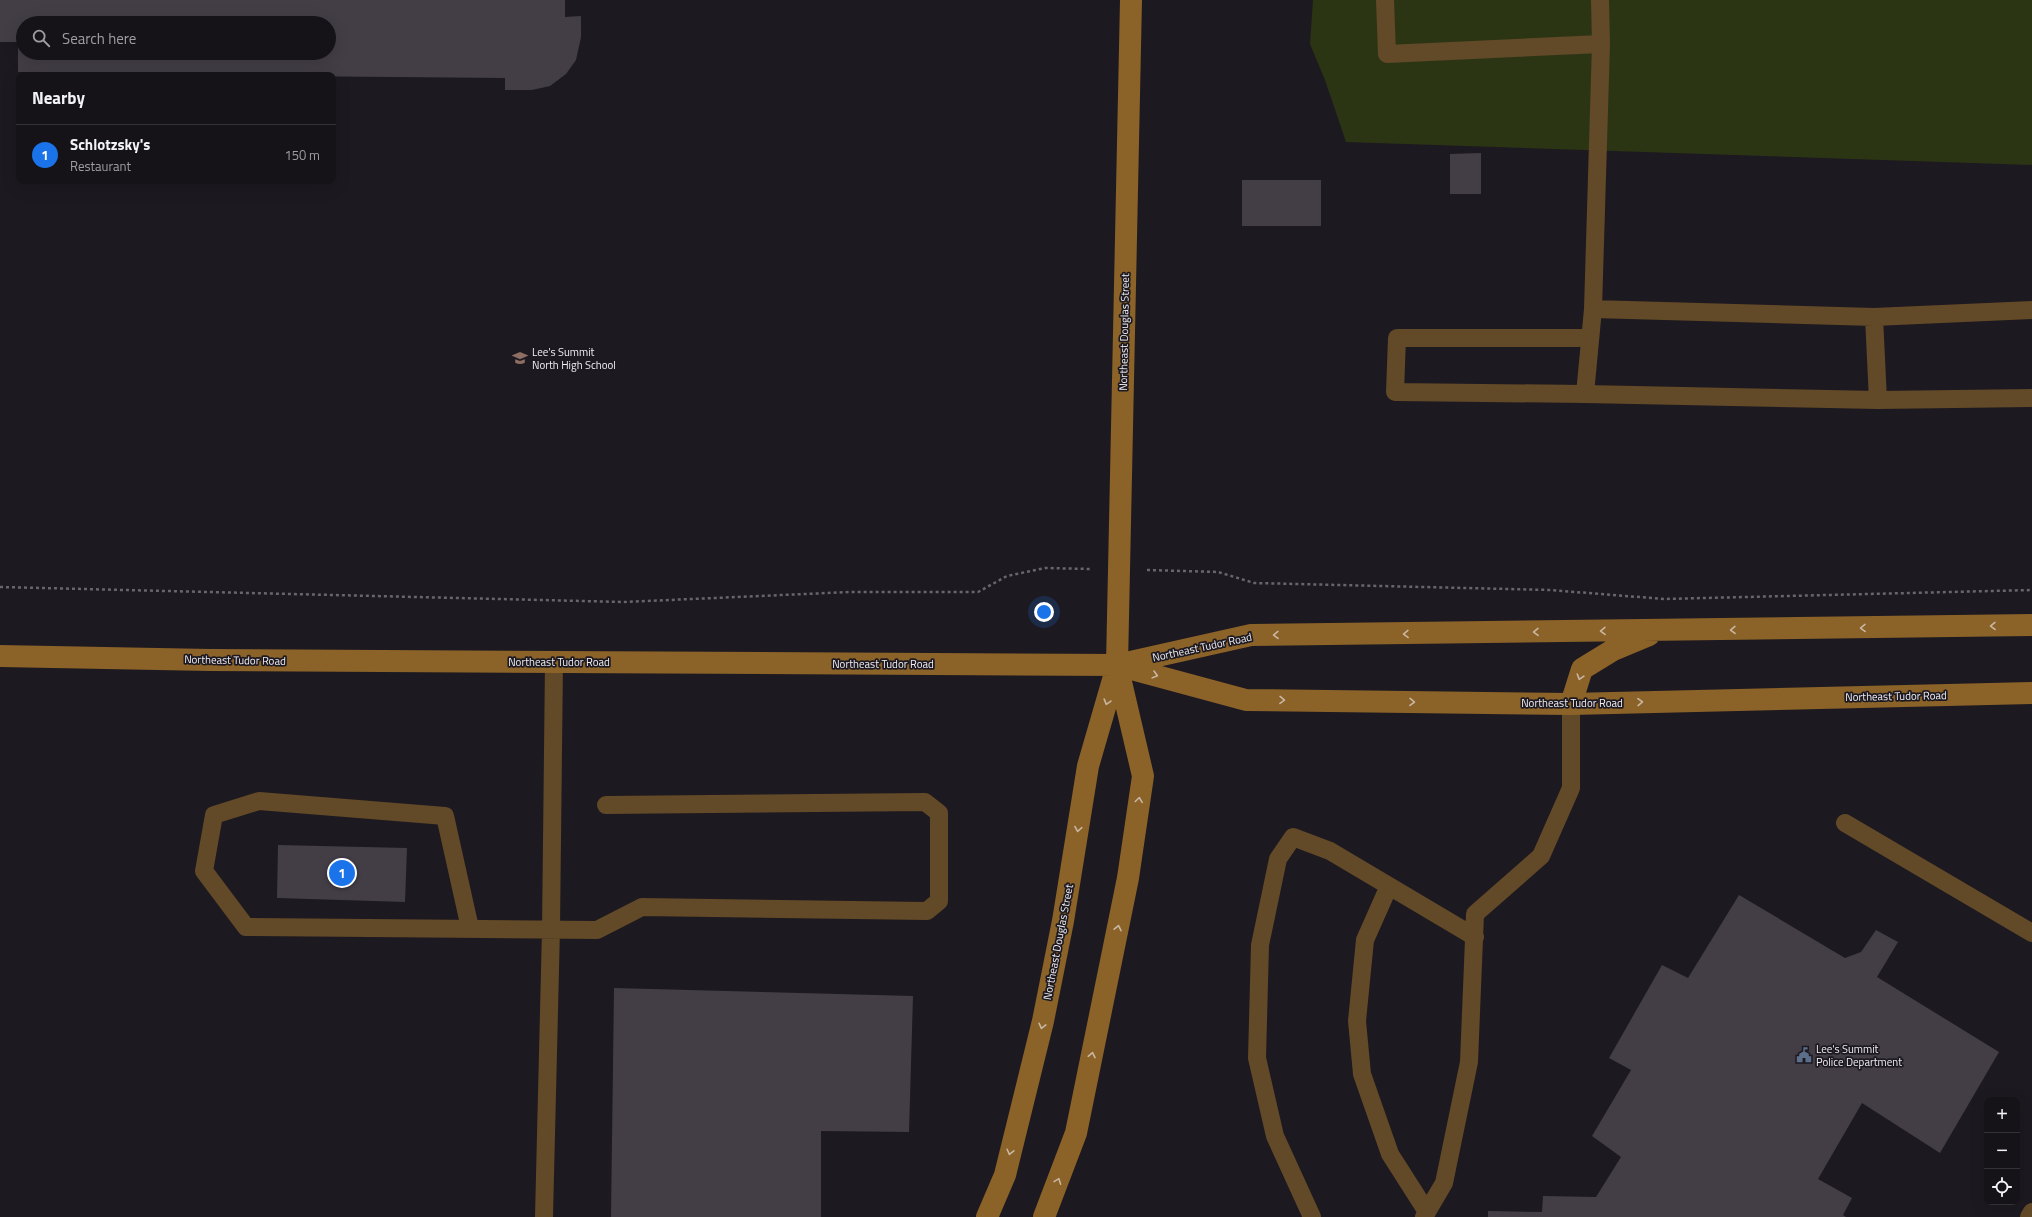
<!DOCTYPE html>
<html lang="en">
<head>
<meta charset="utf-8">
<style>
	:root { --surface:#161318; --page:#1f1c21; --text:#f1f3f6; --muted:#9e9ea2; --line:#353237; --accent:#1a73e8 }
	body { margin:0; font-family:"Titillium Web",sans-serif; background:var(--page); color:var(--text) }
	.controls { position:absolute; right:12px; bottom:12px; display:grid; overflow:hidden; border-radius:8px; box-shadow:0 4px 16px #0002 }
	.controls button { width:36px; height:36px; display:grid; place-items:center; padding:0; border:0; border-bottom:1px solid var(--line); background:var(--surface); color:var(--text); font:20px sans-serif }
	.you { position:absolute; left:1044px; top:612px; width:14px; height:14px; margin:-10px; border:3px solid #fff; border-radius:50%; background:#1a73e8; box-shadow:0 0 0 6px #1a73e833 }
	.badge { display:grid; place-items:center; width:26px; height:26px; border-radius:50%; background:var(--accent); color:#fff; font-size:13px; font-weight:700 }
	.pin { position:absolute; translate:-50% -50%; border:2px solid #fff; box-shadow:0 1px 4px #0006 }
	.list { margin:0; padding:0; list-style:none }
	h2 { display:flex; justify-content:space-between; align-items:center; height:52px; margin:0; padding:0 16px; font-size:17px }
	h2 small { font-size:13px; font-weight:400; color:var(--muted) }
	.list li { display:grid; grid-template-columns:26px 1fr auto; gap:12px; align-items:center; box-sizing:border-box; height:60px; padding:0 16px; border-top:1px solid var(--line) }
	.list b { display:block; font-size:15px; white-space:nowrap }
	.list p { margin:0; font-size:13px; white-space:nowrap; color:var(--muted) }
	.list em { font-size:13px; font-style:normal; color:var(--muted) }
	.icon { flex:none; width:22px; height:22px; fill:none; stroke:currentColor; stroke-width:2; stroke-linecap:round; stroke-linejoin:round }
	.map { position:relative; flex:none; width:2032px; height:1217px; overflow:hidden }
	.search { position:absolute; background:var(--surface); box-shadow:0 4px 16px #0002; left:16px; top:16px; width:320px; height:44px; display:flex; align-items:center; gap:10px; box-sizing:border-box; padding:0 14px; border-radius:22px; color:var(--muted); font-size:15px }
	.panel { position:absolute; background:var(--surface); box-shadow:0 4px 16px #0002; left:16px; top:72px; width:320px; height:112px; border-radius:8px }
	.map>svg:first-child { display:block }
	.green { fill:#2b3514 }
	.building { fill:#433e46; fill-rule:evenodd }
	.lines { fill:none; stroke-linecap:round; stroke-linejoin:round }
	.path { stroke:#69656c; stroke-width:2.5; stroke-dasharray:3 3; stroke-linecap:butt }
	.lane { stroke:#624927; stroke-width:18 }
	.secondary { stroke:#8b6228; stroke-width:22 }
	.oneway { stroke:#c9b7a3 }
	.labels { text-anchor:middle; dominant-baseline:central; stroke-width:3.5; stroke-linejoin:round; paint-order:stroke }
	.street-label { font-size:11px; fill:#f2f0f5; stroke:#1d1920 }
	.poi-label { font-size:11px; fill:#f2f0f5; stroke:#1d1920; text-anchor:start }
</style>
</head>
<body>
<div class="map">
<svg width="2032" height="1217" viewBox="0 0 2032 1217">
	<rect width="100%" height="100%" fill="#1d1920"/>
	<path class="green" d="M 1313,0 L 2032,0 L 2032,165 L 1346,142 L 1325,80 L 1310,44 Z"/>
	<path class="building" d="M 0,0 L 565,0 L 565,17 L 581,16 L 581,37 L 576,60 L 566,74 L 550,86 L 532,90 L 505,90 L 505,78 L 160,75 L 159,73 L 18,72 L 18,42 L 0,42 ZM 23,23 L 329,23 L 329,53 L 23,53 Z
		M 1481,153 L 1481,194 L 1450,194 L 1450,154 Z
		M 1242,180 L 1321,180 L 1321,226 L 1242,226 Z
		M 278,845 L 407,848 L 405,902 L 277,898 Z
		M 1739,895 L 1845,958 L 1861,952 L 1876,930 L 1898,942 L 1877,977 L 1999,1052 L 1940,1153 L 1862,1103 L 1818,1179 L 1852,1198 L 1843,1215 L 1846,1217 L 1488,1217 L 1488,1211 L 1542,1212 L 1543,1196 L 1596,1197 L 1621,1157 L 1592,1136 L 1631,1070 L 1609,1058 L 1662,965 L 1688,978 Z
		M 614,988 L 913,996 L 909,1132 L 821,1131 L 821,1217 L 611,1217 Z"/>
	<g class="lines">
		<path class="path" d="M 1147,570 L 1218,572 L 1254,583 L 1550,590 L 1664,599 L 2032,590
			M 0,587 L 624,602 L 850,592 L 978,592 L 1007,576 L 1045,568 L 1092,569"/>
		<path class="lane" d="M 1385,0 L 1387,54 L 1601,44 L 1593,309 L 1874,317 L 2032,310
			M 1600,0 L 1601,44
			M 1874,317 L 1878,400
			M 1590,338 L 1397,338 L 1395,392 L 1585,394 L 1593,309
			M 1585,394 L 1878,400 L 2032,398
			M 1845,823 L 2032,933
			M 1389,886 L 1365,940 L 1357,1021 L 1362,1074 L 1390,1154 L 1427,1212
			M 470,928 L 445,816 L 259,801 L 214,815 L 204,871 L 246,927 L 597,930 L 642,907 L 927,911 L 939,901 L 939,813 L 925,802 L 606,805
			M 544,1217 L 551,929 L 554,662
			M 1312,1217 L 1275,1136 L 1257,1058 L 1260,945 L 1278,859 L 1293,837 L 1330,851 L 1475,937
			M 1424,1217 L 1444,1183 L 1469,1062 L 1475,914 L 1541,856 L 1571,788 L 1571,704
			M 2029,1217 L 2032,1212"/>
		<path class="secondary" d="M 0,656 L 210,660 L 1117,665 L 1251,635 L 2032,625
			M 1120,666 L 1246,700 L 1571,704 L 2032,693
			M 1571,704 L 1582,669 L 1613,650 L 1649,635
			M 987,1217 L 1005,1175 L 1043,1021 L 1063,921 L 1088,766 L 1117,666
			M 1044,1217 L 1076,1133 L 1128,878 L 1143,776 L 1117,665 L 1131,0"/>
	</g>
	<defs><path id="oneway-chevron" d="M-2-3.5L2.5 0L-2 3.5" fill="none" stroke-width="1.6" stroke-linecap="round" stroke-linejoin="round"/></defs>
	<g class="oneway">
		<use href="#oneway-chevron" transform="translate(1993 626) rotate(179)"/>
		<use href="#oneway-chevron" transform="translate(1863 628) rotate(179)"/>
		<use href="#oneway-chevron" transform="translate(1733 630) rotate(179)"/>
		<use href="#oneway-chevron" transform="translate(1603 631) rotate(179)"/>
		<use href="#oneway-chevron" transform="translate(1536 632) rotate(179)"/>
		<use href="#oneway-chevron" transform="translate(1406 634) rotate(179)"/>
		<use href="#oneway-chevron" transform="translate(1276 635) rotate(179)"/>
		<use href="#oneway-chevron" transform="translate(1155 675) rotate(15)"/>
		<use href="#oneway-chevron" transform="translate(1580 677) rotate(107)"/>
		<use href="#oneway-chevron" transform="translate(1282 700) rotate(1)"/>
		<use href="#oneway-chevron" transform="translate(1107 702) rotate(106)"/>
		<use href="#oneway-chevron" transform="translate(1412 702) rotate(1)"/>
		<use href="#oneway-chevron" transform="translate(1640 702) rotate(-1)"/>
		<use href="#oneway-chevron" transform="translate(1139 800) rotate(-82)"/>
		<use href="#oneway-chevron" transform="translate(1078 829) rotate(99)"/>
		<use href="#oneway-chevron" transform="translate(1118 928) rotate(-78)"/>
		<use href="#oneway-chevron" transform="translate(1042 1026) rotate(104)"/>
		<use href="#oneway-chevron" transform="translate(1092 1055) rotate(-79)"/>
		<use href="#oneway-chevron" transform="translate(1010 1152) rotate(104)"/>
		<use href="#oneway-chevron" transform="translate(1058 1181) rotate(-69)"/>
	</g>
	<defs>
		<g id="school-bare" transform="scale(1.2)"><path d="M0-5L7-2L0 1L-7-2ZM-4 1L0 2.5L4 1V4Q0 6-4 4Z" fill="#8d6e63" stroke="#1d1920" stroke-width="2.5" paint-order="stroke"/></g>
		<g id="civic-bare" transform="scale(1.2)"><path d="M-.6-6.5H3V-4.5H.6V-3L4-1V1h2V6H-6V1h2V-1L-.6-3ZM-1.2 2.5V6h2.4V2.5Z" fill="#5c6f8a" stroke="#1d1920" stroke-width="2.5" paint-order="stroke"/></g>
	</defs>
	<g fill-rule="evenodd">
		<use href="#school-bare" x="520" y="358"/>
		<use href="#civic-bare" x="1804" y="1055"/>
	</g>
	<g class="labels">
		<g class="street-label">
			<text transform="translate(1124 332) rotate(-89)">Northeast Douglas Street</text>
			<text transform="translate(1202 647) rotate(-12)">Northeast Tudor Road</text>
			<text transform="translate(235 660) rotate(1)">Northeast Tudor Road</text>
			<text x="559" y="662">Northeast Tudor Road</text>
			<text x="883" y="664">Northeast Tudor Road</text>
			<text transform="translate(1896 696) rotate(-1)">Northeast Tudor Road</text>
			<text x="1572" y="703">Northeast Tudor Road</text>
			<text transform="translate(1058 942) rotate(-79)">Northeast Douglas Street</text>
		</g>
		<g class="poi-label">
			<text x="532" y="352">Lee's Summit<tspan x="532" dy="13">North High School</tspan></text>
			<text x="1816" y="1049">Lee's Summit<tspan x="1816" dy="13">Police Department</tspan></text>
		</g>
	</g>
</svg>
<div class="controls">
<button>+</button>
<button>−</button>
<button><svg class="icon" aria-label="locate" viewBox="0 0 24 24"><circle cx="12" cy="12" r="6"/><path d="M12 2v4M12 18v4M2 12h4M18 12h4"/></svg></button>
</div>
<div class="you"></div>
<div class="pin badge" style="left:342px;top:873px">1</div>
<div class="search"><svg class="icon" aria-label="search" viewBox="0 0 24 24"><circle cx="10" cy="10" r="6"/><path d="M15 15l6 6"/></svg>Search here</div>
<section class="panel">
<h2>Nearby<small></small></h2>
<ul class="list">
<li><span class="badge">1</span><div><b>Schlotzsky's</b><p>Restaurant</p></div><em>150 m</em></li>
</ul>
</section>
</div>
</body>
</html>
